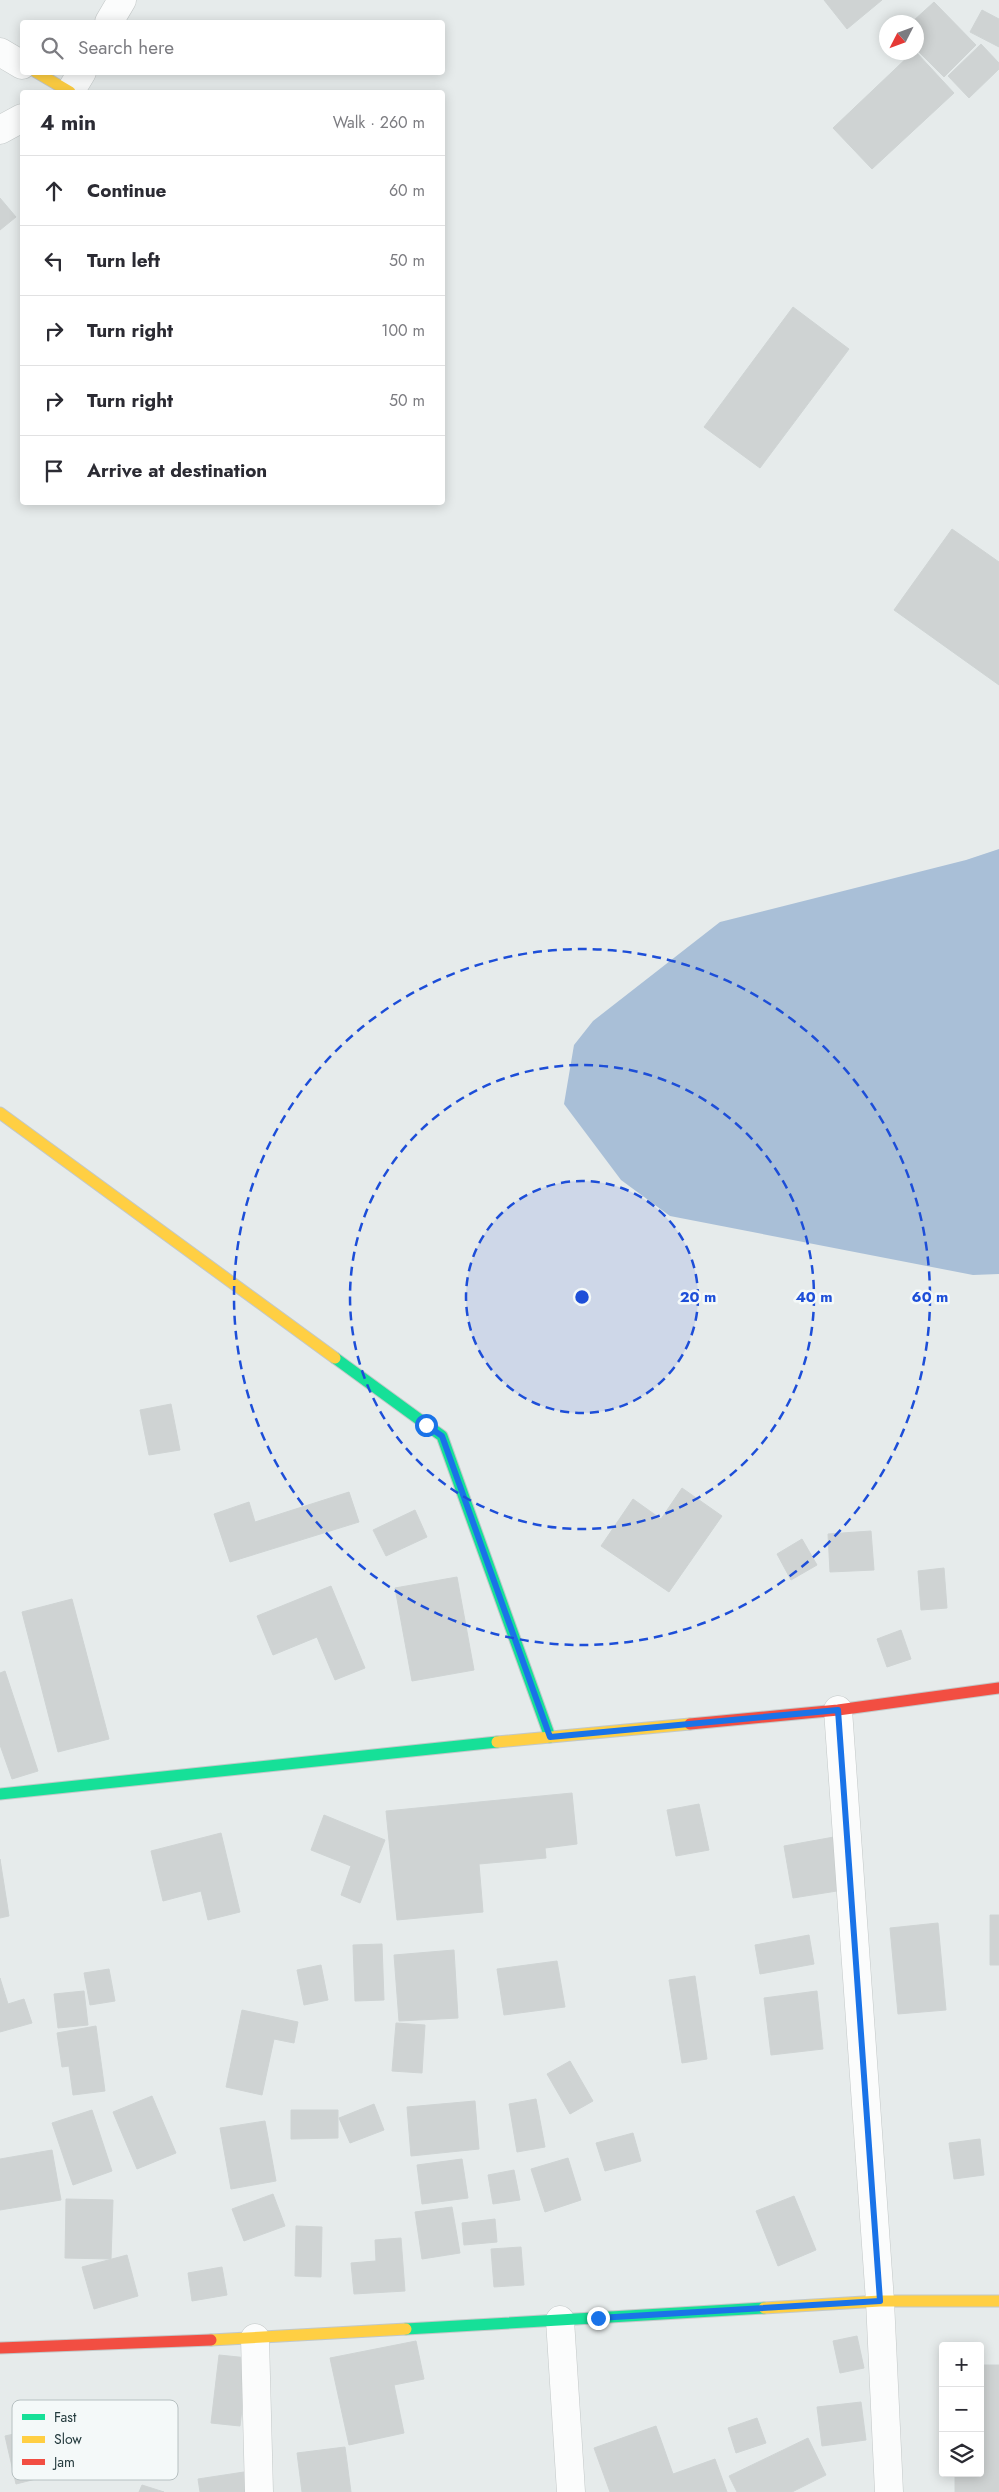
<!DOCTYPE html>
<html lang="en">
<head>
<meta charset="utf-8">
<style>
	:root { --surface:#fff; --page:#f2f2f3; --text:#2b2b33; --muted:#7c7c81; --line:#e1e1e2 }
	body { margin:0; font-family:Jost,sans-serif; background:var(--page); color:var(--text) }
	.controls { position:absolute; right:15px; bottom:15px; display:grid; overflow:hidden; border-radius:5px; box-shadow:0 2px 12px #0003 }
	.controls button { width:45px; height:45px; display:grid; place-items:center; padding:0; border:0; border-bottom:1px solid var(--line); background:var(--surface); color:var(--text); font:25px sans-serif }
	.compass { position:absolute; left:879px; top:15px; width:45px; height:45px; border-radius:50%; background:var(--surface); box-shadow:0 2px 12px #0003; rotate:228deg }
	.stop { position:absolute; width:15px; height:15px; margin:-11px; border:4px solid #1a73e8; border-radius:50%; background:#fff }
	.stop.end { background:#1a73e8; border-color:#fff; box-shadow:0 1px 5px #0008 }
	.list { margin:0; padding:0; list-style:none }
	h2 { display:flex; justify-content:space-between; align-items:center; height:65px; margin:0; padding:0 20px; font-size:21px }
	h2 small { font-size:16px; font-weight:400; color:var(--muted) }
	.list li { display:grid; grid-template-columns:32px 1fr auto; gap:15px; align-items:center; box-sizing:border-box; height:70px; padding:0 20px; border-top:1px solid var(--line) }
	.list b { display:block; font-size:19px; white-space:nowrap }
	.list em { font-size:16px; font-style:normal; color:var(--muted) }
	.icon { flex:none; width:28px; height:28px; fill:none; stroke:currentColor; stroke-width:2; stroke-linecap:round; stroke-linejoin:round }
	.map { position:relative; flex:none; width:999px; height:2492px; overflow:hidden }
	.search { position:absolute; background:var(--surface); box-shadow:0 2px 12px #0003; left:20px; top:20px; width:425px; height:55px; display:flex; align-items:center; gap:12px; box-sizing:border-box; padding:0 18px; border-radius:5px; color:var(--muted); font-size:19px }
	.panel { position:absolute; background:var(--surface); box-shadow:0 2px 12px #0003; left:20px; top:90px; width:425px; height:415px; border-radius:5px }
	.map>svg:first-child { display:block }
	.water { fill:#a9bfd7 }
	.building { fill:#cfd3d3; stroke:#cfd4d4 }
	.lines { fill:none; stroke-linecap:round; stroke-linejoin:round }
	.street-casing { stroke:#c3c8c8; stroke-width:29 }
	.fast-casing { stroke:#c2c8c8; stroke-width:13 }
	.slow-casing { stroke:#c2c8c8; stroke-width:13 }
	.jam-casing { stroke:#c2c8c8; stroke-width:13 }
	.street { stroke:#fbfcfc; stroke-width:28 }
	.fast { stroke:#16e098; stroke-width:11 }
	.slow { stroke:#ffcf43; stroke-width:11 }
	.jam { stroke:#f24e42; stroke-width:11 }
	.route { stroke:#1a73e8; stroke-width:6 }
	.ring { fill:none; stroke:#1d4ed8; stroke-width:2.5; stroke-dasharray:9 6 }
	.key { fill:#f4f9f9; stroke:#b6c0c1; stroke-width:1 }
	.key-label { font-size:14px; fill:#243b3e }
	.centre { fill:#1d4ed8; stroke:#f4f9f9; stroke-width:2.5 }
	.ring-label { font-size:15px; text-anchor:middle; font-weight:bold; fill:#1d4ed8; stroke:#f4f9f9; stroke-width:5; stroke-linejoin:round; paint-order:stroke }
</style>
</head>
<body>
<div class="map">
<svg width="999" height="2492" viewBox="0 0 999 2492">
	<rect width="100%" height="100%" fill="#e6ebeb"/>
	<path class="water" d="M 999,849 L 999,1274 L 973,1275 L 670,1216 L 621,1180 L 564,1104 L 574,1045 L 593,1021 L 720,922 L 966,860 Z"/>
	<path class="building" d="M 824,0 L 882,0 L 847,29 Z
		M 934,2 L 976,45 L 944,77 L 916,49 L 916,22 L 912,22 Z
		M 982,10 L 999,19 L 999,47 L 970,32 Z
		M 981,44 L 999,63 L 999,69 L 969,98 L 948,76 Z
		M 913,52 L 916,52 L 954,93 L 872,169 L 833,128 Z
		M 0,198 L 16,217 L 0,230 Z
		M 793,307 L 849,349 L 760,468 L 704,427 Z
		M 952,529 L 999,562 L 999,685 L 894,610 Z
		M 171,1404 L 180,1450 L 149,1455 L 140,1410 Z
		M 682,1488 L 722,1516 L 669,1592 L 601,1546 L 633,1499 L 661,1519 Z
		M 349,1492 L 359,1522 L 230,1562 L 214,1514 L 249,1502 L 255,1522 Z
		M 415,1510 L 427,1537 L 386,1556 L 373,1530 Z
		M 871,1531 L 874,1570 L 830,1572 L 828,1534 Z
		M 802,1539 L 817,1565 L 791,1580 L 777,1554 Z
		M 944,1568 L 947,1608 L 921,1610 L 918,1571 Z
		M 457,1577 L 474,1670 L 412,1681 L 395,1588 Z
		M 331,1586 L 365,1668 L 335,1680 L 317,1637 L 273,1655 L 257,1616 Z
		M 72,1599 L 109,1739 L 58,1752 L 22,1612 Z
		M 901,1630 L 911,1659 L 887,1667 L 877,1639 Z
		M 5,1671 L 38,1771 L 12,1779 L 0,1745 L 0,1673 Z
		M 572,1793 L 577,1844 L 545,1848 L 546,1858 L 479,1864 L 483,1912 L 397,1920 L 386,1811 Z
		M 699,1804 L 709,1850 L 676,1856 L 667,1810 Z
		M 324,1815 L 385,1840 L 360,1903 L 341,1895 L 351,1866 L 311,1850 Z
		M 221,1833 L 240,1912 L 208,1920 L 201,1891 L 163,1901 L 151,1851 Z
		M 834,1837 L 843,1890 L 793,1898 L 784,1846 Z
		M 0,1859 L 9,1916 L 0,1918 Z
		M 990,1915 L 999,1915 L 999,1965 L 990,1965 Z
		M 938,1923 L 946,2010 L 898,2014 L 890,1928 Z
		M 809,1935 L 814,1964 L 760,1974 L 755,1945 Z
		M 382,1944 L 384,2000 L 355,2001 L 353,1945 Z
		M 454,1950 L 458,2018 L 399,2021 L 394,1955 Z
		M 557,1961 L 565,2007 L 504,2015 L 497,1969 Z
		M 321,1965 L 328,2000 L 304,2005 L 297,1970 Z
		M 109,1969 L 115,2001 L 90,2005 L 84,1973 Z
		M 695,1976 L 707,2059 L 682,2063 L 669,1980 Z
		M 0,1978 L 8,2004 L 24,1999 L 32,2023 L 0,2032 Z
		M 84,1991 L 88,2025 L 58,2028 L 54,1994 Z
		M 817,1991 L 823,2049 L 771,2055 L 764,1998 Z
		M 242,2010 L 298,2022 L 294,2043 L 274,2039 L 262,2095 L 226,2087 Z
		M 396,2023 L 425,2025 L 422,2073 L 392,2071 Z
		M 96,2026 L 105,2091 L 73,2095 L 69,2066 L 62,2067 L 57,2033 Z
		M 570,2061 L 593,2101 L 570,2114 L 547,2074 Z
		M 152,2096 L 176,2153 L 137,2169 L 113,2112 Z
		M 536,2099 L 545,2147 L 517,2152 L 509,2104 Z
		M 475,2101 L 479,2149 L 411,2156 L 407,2107 Z
		M 374,2104 L 384,2130 L 350,2143 L 339,2118 Z
		M 92,2110 L 112,2171 L 73,2185 L 52,2123 Z
		M 291,2110 L 338,2110 L 338,2138 L 291,2139 Z
		M 265,2121 L 276,2181 L 231,2189 L 220,2128 Z
		M 633,2133 L 641,2161 L 605,2171 L 596,2143 Z
		M 980,2139 L 984,2175 L 954,2179 L 949,2143 Z
		M 52,2150 L 61,2200 L 0,2210 L 0,2159 Z
		M 568,2158 L 581,2200 L 545,2212 L 531,2169 Z
		M 462,2159 L 468,2198 L 422,2204 L 417,2165 Z
		M 514,2170 L 520,2200 L 493,2204 L 488,2175 Z
		M 273,2194 L 285,2226 L 244,2241 L 232,2209 Z
		M 794,2196 L 816,2250 L 778,2266 L 756,2211 Z
		M 66,2199 L 113,2200 L 111,2259 L 65,2258 Z
		M 452,2207 L 460,2253 L 422,2259 L 415,2212 Z
		M 495,2219 L 497,2242 L 464,2245 L 462,2223 Z
		M 296,2226 L 322,2227 L 321,2277 L 295,2276 Z
		M 401,2238 L 405,2291 L 354,2294 L 351,2263 L 376,2261 L 375,2240 Z
		M 521,2247 L 524,2285 L 494,2287 L 491,2249 Z
		M 127,2255 L 138,2296 L 94,2309 L 82,2267 Z
		M 222,2267 L 227,2295 L 192,2301 L 188,2273 Z
		M 857,2336 L 864,2368 L 840,2373 L 833,2341 Z
		M 416,2341 L 424,2379 L 394,2385 L 404,2433 L 349,2445 L 330,2358 Z
		M 219,2355 L 248,2358 L 240,2426 L 211,2423 Z
		M 980,2365 L 999,2365 L 999,2492 L 955,2492 L 955,2473 L 980,2473 Z
		M 861,2402 L 866,2440 L 822,2446 L 817,2407 Z
		M 757,2418 L 766,2443 L 736,2453 L 728,2428 Z
		M 656,2426 L 673,2474 L 715,2459 L 727,2492 L 610,2492 L 594,2448 Z
		M 32,2430 L 44,2477 L 16,2484 L 5,2436 Z
		M 808,2438 L 826,2475 L 792,2492 L 737,2492 L 729,2476 Z
		M 345,2447 L 351,2492 L 302,2492 L 297,2453 Z
		M 244,2472 L 247,2492 L 200,2492 L 198,2479 Z
		M 142,2485 L 164,2492 L 139,2492 Z"/>
	<g class="lines">
		<g class="street-casing">
			<path id="street" d="M 109,22 L 122,0
				M 0,52 L 22,65
				M 70,92 L 82,72
				M 0,130 L 22,118
				M 838,1710 L 880,2301 L 889,2492
				M 560,2320 L 571,2492
				M 255,2338 L 259,2492"/>
		</g>
		<g class="fast-casing">
			<path id="fast" d="M 335,1358 L 442,1436 L 550,1737
				M 0,1794 L 497,1742
				M 406,2329 L 764,2308"/>
		</g>
		<g class="slow-casing">
			<path id="slow" d="M 36,72 L 70,92
				M 0,1113 L 335,1358
				M 497,1742 L 690,1724
				M 764,2308 L 880,2301 L 999,2301
				M 211,2340 L 406,2329"/>
		</g>
		<g class="jam-casing">
			<path id="jam" d="M 690,1724 L 838,1710 L 999,1688
				M 0,2348 L 211,2340"/>
		</g>
		<use href="#street" class="street"/>
		<use href="#fast" class="fast"/>
		<use href="#slow" class="slow"/>
		<use href="#jam" class="jam"/>
	</g>
	<g class="lines">
		<path class="route" d="M 426,1425 L 442,1436 L 550,1737 L 838,1710 L 880,2301 L 598,2318"/>
	</g>
	<circle cx="582" cy="1297" r="116" fill="#1d4ed8" fill-opacity=".12"/>
	<g class="ring">
		<circle cx="582" cy="1297" r="116"/>
		<circle cx="582" cy="1297" r="232"/>
		<circle cx="582" cy="1297" r="348"/>
	</g>
	<rect x="12" y="2400" width="166" height="80" rx="8" class="key"/>
	<rect x="22" y="2414" width="23" height="6" fill="#16e098"/>
	<rect x="22" y="2436" width="23" height="7" fill="#ffcf43"/>
	<rect x="22" y="2459" width="23" height="6" fill="#f24e42"/>
	<g class="key-label">
		<text x="54" y="2422">Fast</text>
		<text x="54" y="2444">Slow</text>
		<text x="54" y="2467">Jam</text>
	</g>
	<circle cx="582" cy="1297" r="8" class="centre"/>
	<g class="ring-label">
		<text x="698" y="1302">20 m</text>
		<text x="814" y="1302">40 m</text>
		<text x="930" y="1302">60 m</text>
	</g>
</svg>
<div class="controls">
<button>+</button>
<button>−</button>
<button><svg class="icon" aria-label="layers" viewBox="0 0 24 24"><path d="M12 4l9 5-9 5-9-5zM3 14l9 5 9-5"/></svg></button>
</div>
<svg class="compass" viewBox="-18 -18 36 36"><path d="M0-13l5 13h-10z" fill="#e53935"/><path d="M0 13l5-13h-10z" fill="#7c7c81"/></svg>
<div class="stop" style="left:426px;top:1425px"></div>
<div class="stop end" style="left:598px;top:2318px"></div>
<div class="search"><svg class="icon" aria-label="search" viewBox="0 0 24 24"><circle cx="10" cy="10" r="6"/><path d="M15 15l6 6"/></svg>Search here</div>
<section class="panel">
<h2>4 min<small>Walk · 260 m</small></h2>
<ul class="list">
<li><svg class="icon" aria-label="ahead" viewBox="0 0 24 24"><path d="M12 20V5M6 11l6-6 6 6"/></svg><div><b>Continue</b></div><em>60 m</em></li>
<li><svg class="icon" aria-label="left" viewBox="0 0 24 24"><path d="M17 20v-9H6M10 6l-5 5 5 5"/></svg><div><b>Turn left</b></div><em>50 m</em></li>
<li><svg class="icon" aria-label="right" viewBox="0 0 24 24"><path d="M7 20v-9h11M14 6l5 5-5 5"/></svg><div><b>Turn right</b></div><em>100 m</em></li>
<li><svg class="icon" aria-label="right" viewBox="0 0 24 24"><path d="M7 20v-9h11M14 6l5 5-5 5"/></svg><div><b>Turn right</b></div><em>50 m</em></li>
<li><svg class="icon" aria-label="arrive" viewBox="0 0 24 24"><path d="M6 21V4h12l-3 4 3 4H6"/></svg><div><b>Arrive at destination</b></div></li>
</ul>
</section>
</div>
</body>
</html>
